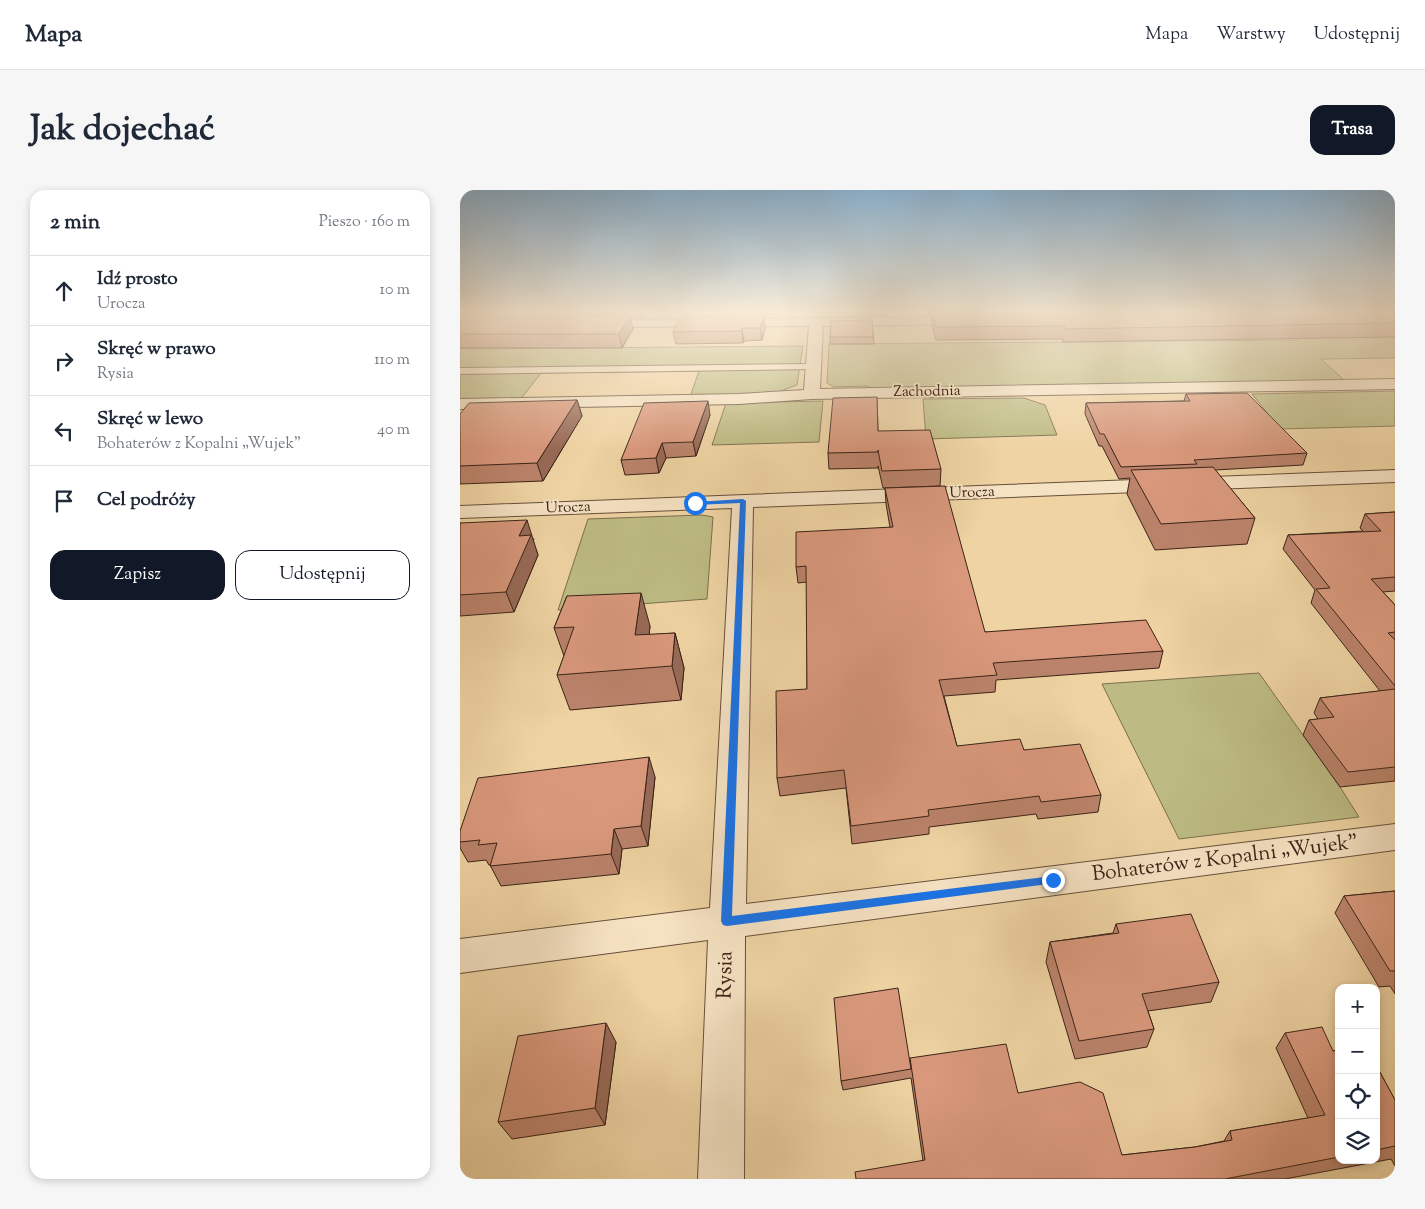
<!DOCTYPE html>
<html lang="pl">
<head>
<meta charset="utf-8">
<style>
	:root { --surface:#fff; --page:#f6f6f7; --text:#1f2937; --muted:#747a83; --line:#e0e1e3; --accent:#111827 }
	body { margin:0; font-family:"Sorts Mill Goudy",serif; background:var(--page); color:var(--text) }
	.controls { position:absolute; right:15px; bottom:15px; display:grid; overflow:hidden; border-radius:10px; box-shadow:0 2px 8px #0003 }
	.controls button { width:45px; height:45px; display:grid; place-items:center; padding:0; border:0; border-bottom:1px solid var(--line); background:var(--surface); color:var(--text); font:25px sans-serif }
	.stop { position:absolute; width:15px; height:15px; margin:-11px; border:4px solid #1a73e8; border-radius:50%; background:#fff }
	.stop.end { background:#1a73e8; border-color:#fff; box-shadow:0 1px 5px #0008 }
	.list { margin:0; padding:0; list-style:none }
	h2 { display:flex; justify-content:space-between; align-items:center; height:65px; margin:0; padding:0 20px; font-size:21px }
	h2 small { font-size:16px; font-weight:400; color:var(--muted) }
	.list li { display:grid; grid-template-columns:32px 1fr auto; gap:15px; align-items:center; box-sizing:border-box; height:70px; padding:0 20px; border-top:1px solid var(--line) }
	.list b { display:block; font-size:19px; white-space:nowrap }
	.list p { margin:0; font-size:16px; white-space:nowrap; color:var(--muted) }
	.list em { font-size:16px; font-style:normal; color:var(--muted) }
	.actions { display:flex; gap:10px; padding:15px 20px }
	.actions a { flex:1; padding:11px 0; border:1px solid var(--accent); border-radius:15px; text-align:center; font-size:18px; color:var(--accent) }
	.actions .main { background:var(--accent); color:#fff }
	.icon { flex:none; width:28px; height:28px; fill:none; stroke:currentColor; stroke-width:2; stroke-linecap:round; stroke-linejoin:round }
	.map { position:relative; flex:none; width:935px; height:989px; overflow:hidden; border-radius:15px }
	header { display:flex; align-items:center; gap:30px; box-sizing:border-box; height:70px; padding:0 25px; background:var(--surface); border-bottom:1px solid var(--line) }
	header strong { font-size:24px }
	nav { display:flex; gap:28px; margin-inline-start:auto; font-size:18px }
	.intro { display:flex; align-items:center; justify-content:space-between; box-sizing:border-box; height:120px; padding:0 30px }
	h1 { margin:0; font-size:35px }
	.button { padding:12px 22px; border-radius:15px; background:var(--accent); color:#fff; font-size:18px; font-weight:700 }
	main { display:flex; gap:30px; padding:0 30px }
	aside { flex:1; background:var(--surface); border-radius:15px; box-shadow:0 2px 8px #0003 }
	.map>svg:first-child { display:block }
	.green { fill:#bdbb83; stroke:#7c6f4d }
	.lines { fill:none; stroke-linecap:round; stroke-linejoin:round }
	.service-casing { stroke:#674f3a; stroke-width:2 }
	.minor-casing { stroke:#674f3a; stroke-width:2 }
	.service { fill:#f5e2c3; fill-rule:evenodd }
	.minor { fill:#f5e2c3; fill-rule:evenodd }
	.wall { fill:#bb836b; stroke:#3a2317 }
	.shaded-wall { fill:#986a57; stroke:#3a2317 }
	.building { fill:#d9987c; stroke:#3a2317 }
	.route { fill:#1a73e8 }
	.labels { text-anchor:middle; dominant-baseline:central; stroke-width:4; stroke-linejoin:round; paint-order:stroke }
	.far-street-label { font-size:15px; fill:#3a2317; stroke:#f5e2c3 }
	.near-street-label { font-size:21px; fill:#3a2317; stroke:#f5e2c3 }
</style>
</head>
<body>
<header>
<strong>Mapa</strong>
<nav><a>Mapa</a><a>Warstwy</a><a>Udostępnij</a></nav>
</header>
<div class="intro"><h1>Jak dojechać</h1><a class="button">Trasa</a></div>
<main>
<aside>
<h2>2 min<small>Pieszo · 160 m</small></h2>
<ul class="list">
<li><svg class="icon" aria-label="ahead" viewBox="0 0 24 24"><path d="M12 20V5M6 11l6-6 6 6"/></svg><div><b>Idź prosto</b><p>Urocza</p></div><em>10 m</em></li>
<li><svg class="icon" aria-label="right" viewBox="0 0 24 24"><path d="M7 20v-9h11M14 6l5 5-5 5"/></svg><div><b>Skręć w prawo</b><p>Rysia</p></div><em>110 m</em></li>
<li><svg class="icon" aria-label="left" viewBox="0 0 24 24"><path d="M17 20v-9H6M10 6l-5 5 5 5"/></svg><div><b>Skręć w lewo</b><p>Bohaterów z Kopalni „Wujek”</p></div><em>40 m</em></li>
<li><svg class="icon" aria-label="arrive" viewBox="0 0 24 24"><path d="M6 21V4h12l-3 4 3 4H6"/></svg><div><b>Cel podróży</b></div></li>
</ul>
<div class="actions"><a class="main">Zapisz</a><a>Udostępnij</a></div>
</aside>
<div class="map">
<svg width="935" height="989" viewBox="0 0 935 989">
	<rect width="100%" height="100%" fill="#efd3a3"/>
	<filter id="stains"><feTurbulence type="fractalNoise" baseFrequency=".004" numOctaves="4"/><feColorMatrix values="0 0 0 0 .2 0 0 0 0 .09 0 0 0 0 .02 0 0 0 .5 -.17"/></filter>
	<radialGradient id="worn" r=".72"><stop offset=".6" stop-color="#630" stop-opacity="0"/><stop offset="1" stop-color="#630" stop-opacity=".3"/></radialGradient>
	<path class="green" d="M 355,122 L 428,122 L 428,128 L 354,128 Z
		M 935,132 L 935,168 L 861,169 L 884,190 L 411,198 L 406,196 L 374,197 L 367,193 L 369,154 L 838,150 L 821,133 Z
		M 343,156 L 337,195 L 310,205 L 230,207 L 239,181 L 81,183 L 60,210 L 0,211 L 0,159 Z
		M 935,201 L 935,236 L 820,239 L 792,204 Z
		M 564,208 L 585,215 L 597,245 L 466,249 L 463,209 Z
		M 363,211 L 359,252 L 252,255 L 266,213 Z
		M 242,325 L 253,327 L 247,409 L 98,420 L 128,329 Z
		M 799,483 L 882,600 L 899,627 L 719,649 L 642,494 Z"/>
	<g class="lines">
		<g class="service-casing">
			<path id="service" d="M 353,174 L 358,177 L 356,179 L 0,184 L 0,178 Z"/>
		</g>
		<g class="minor-casing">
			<path id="minor" d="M 509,127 L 516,131 L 514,134 L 363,136 L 360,199 L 935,189 L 935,199 L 352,209 L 279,214 L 0,219 L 0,209 L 279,204 L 344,200 L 349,136 L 129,137 L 127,134 L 134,130 Z
				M 935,280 L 935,292 L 293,317 L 286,714 L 935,634 L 935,660 L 285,746 L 284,989 L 238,989 L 248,750 L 0,783 L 0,749 L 250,718 L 272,318 L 0,328 L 0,316 Z"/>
		</g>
		<use href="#service" class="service"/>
		<use href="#minor" class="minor"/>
	</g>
	<path class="wall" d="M 0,122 L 184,122 L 180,128 L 170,128 L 173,139 L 162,158 L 0,158 Z
		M 225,122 L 310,122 L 308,126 L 304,127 L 305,138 L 302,150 L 284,151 L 283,153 L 216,154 L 213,142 L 226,127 Z
		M 468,122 L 935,122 L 935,147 L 603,152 L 603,149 L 476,150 L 472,137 L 472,125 L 469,125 Z
		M 412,130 L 414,154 L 370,154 L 370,147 Z
		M 726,204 L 847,263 L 843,275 L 755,280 L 795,328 L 787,354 L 695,360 L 667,304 L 670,288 L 659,289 L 642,256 L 639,256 L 625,224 L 626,213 L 724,211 Z
		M 417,207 L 418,241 L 481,279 L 480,296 L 423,298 L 418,276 L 418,278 L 369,279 L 368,263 Z
		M 117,210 L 122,226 L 83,291 L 0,294 L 0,224 Z
		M 250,225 L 236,266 L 206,268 L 199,283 L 165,285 L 161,270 Z
		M 425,298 L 525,442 L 703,461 L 699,478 L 536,490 L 535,502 L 484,506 L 497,556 L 564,560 L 641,605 L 638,622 L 578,629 L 576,624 L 469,637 L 469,644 L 392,654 L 386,598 L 320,606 L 317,588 L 347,499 L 347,392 L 338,393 L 336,377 L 430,337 L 426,314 Z
		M 935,322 L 935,401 L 923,402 L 935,415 L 935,591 L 880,597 L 843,545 L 849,530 L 858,529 L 854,523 L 860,508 L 920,501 L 851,413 L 855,400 L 823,359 L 828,345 L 903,341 L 900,338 L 905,324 Z
		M 0,333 L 74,349 L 73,351 L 78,365 L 54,422 L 0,426 Z
		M 107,406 L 190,436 L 189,445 L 215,443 L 224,478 L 221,510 L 110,520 L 97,485 L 104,466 L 94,438 Z
		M 195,587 L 188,656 L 162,659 L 159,684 L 41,696 L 30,675 L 29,675 L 26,670 L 8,672 L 0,658 L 0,641 Z
		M 935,701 L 935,804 L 930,796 L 919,797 L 875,723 L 884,706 Z
		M 656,734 L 759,792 L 751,812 L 688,821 L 694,839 L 687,857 L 615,869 L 586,772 L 590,752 L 653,743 Z
		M 825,843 L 873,861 L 879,860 L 879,970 L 916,970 L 916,875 L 935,910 L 935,976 L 931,969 L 825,989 L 396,989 L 463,971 L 451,888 L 383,900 L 381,891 L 450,875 L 450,868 L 558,903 L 662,965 L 735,957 L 764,951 L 770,941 L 848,928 L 816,858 Z
		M 156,852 L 145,935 L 52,949 L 38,932 Z"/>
	<path class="shaded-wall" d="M 179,122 L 184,122 L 180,128 Z
		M 170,126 L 173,139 L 162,158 L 159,144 Z
		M 304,126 L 305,138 L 302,150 L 300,138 Z
		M 282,138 L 284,151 L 283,153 L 282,141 Z
		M 117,210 L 122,226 L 83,291 L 77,273 Z
		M 248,211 L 250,225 L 236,266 L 233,252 Z
		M 202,253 L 206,268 L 199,283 L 196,268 Z
		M 67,330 L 78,365 L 54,422 L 46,402 L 59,346 Z
		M 181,403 L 190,436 L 186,478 L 175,445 Z
		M 215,443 L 224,478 L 221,510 L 212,476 Z
		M 189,567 L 195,587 L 188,656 L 181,636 Z
		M 154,639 L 162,659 L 159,684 L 151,664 Z
		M 146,833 L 156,852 L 145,935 L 135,918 Z"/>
	<path class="building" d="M 716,122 L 935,122 L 935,133 L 605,139 L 604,136 L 476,137 L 472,124 Z
		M 170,126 L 159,144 L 0,144 L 0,127 Z
		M 304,126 L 300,138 L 282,138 L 282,141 L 213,142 L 220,127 Z
		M 412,130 L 413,147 L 370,147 L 371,131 Z
		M 787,203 L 847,263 L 734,270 L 737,274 L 661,277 L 644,244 L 640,244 L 626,213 L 730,211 L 726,204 Z
		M 417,207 L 418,241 L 470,240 L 481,279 L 422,281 L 418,260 L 418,262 L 368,263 L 373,208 Z
		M 117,210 L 77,273 L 0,276 L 0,224 L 9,213 Z
		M 248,211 L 233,252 L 202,253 L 196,268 L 161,270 L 184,213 Z
		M 753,277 L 795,328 L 701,334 L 671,280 Z
		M 485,296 L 525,442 L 686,430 L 703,461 L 533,473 L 537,485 L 479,490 L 497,556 L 560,549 L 564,560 L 620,554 L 641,605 L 581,612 L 579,606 L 468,620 L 469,626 L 391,636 L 384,580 L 317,588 L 316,501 L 347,499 L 346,376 L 336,377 L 336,342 L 433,337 L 425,298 Z
		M 935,322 L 935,387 L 911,389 L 935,415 L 935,442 L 928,443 L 935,450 L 935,496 L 856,399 L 870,398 L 828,345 L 921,341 L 905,324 Z
		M 67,330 L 59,346 L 71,345 L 46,402 L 0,405 L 0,333 Z
		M 181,403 L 175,445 L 215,443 L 212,476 L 97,485 L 114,437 L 94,438 L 107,406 Z
		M 935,499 L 935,577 L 888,582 L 849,530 L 874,527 L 860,508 Z
		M 189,567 L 181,636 L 154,639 L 151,664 L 30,676 L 37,653 L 18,655 L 20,650 L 0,652 L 0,641 L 18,588 Z
		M 935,701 L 935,781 L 930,781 L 884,706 Z
		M 731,724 L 759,792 L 682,804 L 694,839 L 619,851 L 590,752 L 659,743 L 656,734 Z
		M 438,798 L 451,879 L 381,891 L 374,808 Z
		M 146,833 L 135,918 L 38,932 L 58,846 Z
		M 862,837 L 873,861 L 879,860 L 879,967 L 765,989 L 396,989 L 395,982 L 465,970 L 450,868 L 546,854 L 558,903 L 620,892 L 643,903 L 662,965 L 735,957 L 772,950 L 770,941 L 865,925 L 825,843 Z
		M 916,875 L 935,910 L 935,956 L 916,960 Z"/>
	<linearGradient id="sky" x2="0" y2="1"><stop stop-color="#8bb4d3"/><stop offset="0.47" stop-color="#f8ebd6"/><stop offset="1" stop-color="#f8ebd6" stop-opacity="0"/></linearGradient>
	<rect width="935" height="260" fill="url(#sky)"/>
	<path class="route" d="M 283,309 L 286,311 L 272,726 L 593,686 L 598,690 L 596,693 L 267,736 L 263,735 L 261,731 L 280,313 L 235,315 L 232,313 L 235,312 Z"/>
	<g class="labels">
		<g class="far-street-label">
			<text transform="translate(467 202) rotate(-1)">Zachodnia</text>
			<text transform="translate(512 303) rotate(-2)">Urocza</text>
			<text transform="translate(108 318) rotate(-2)">Urocza</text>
		</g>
		<g class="near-street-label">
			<text transform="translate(765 669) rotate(-7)">Bohaterów z Kopalni „Wujek”</text>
			<text transform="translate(266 785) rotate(-89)">Rysia</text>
		</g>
	</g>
	<rect width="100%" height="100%" filter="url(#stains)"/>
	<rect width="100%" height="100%" fill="url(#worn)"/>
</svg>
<div class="controls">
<button>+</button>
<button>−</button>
<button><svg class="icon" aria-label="locate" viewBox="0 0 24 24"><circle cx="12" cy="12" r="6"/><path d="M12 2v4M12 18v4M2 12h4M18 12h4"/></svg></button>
<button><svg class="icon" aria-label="layers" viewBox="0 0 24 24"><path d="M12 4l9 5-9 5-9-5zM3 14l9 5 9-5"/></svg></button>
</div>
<div class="stop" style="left:235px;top:313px"></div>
<div class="stop end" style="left:593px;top:690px"></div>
</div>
</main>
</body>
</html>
